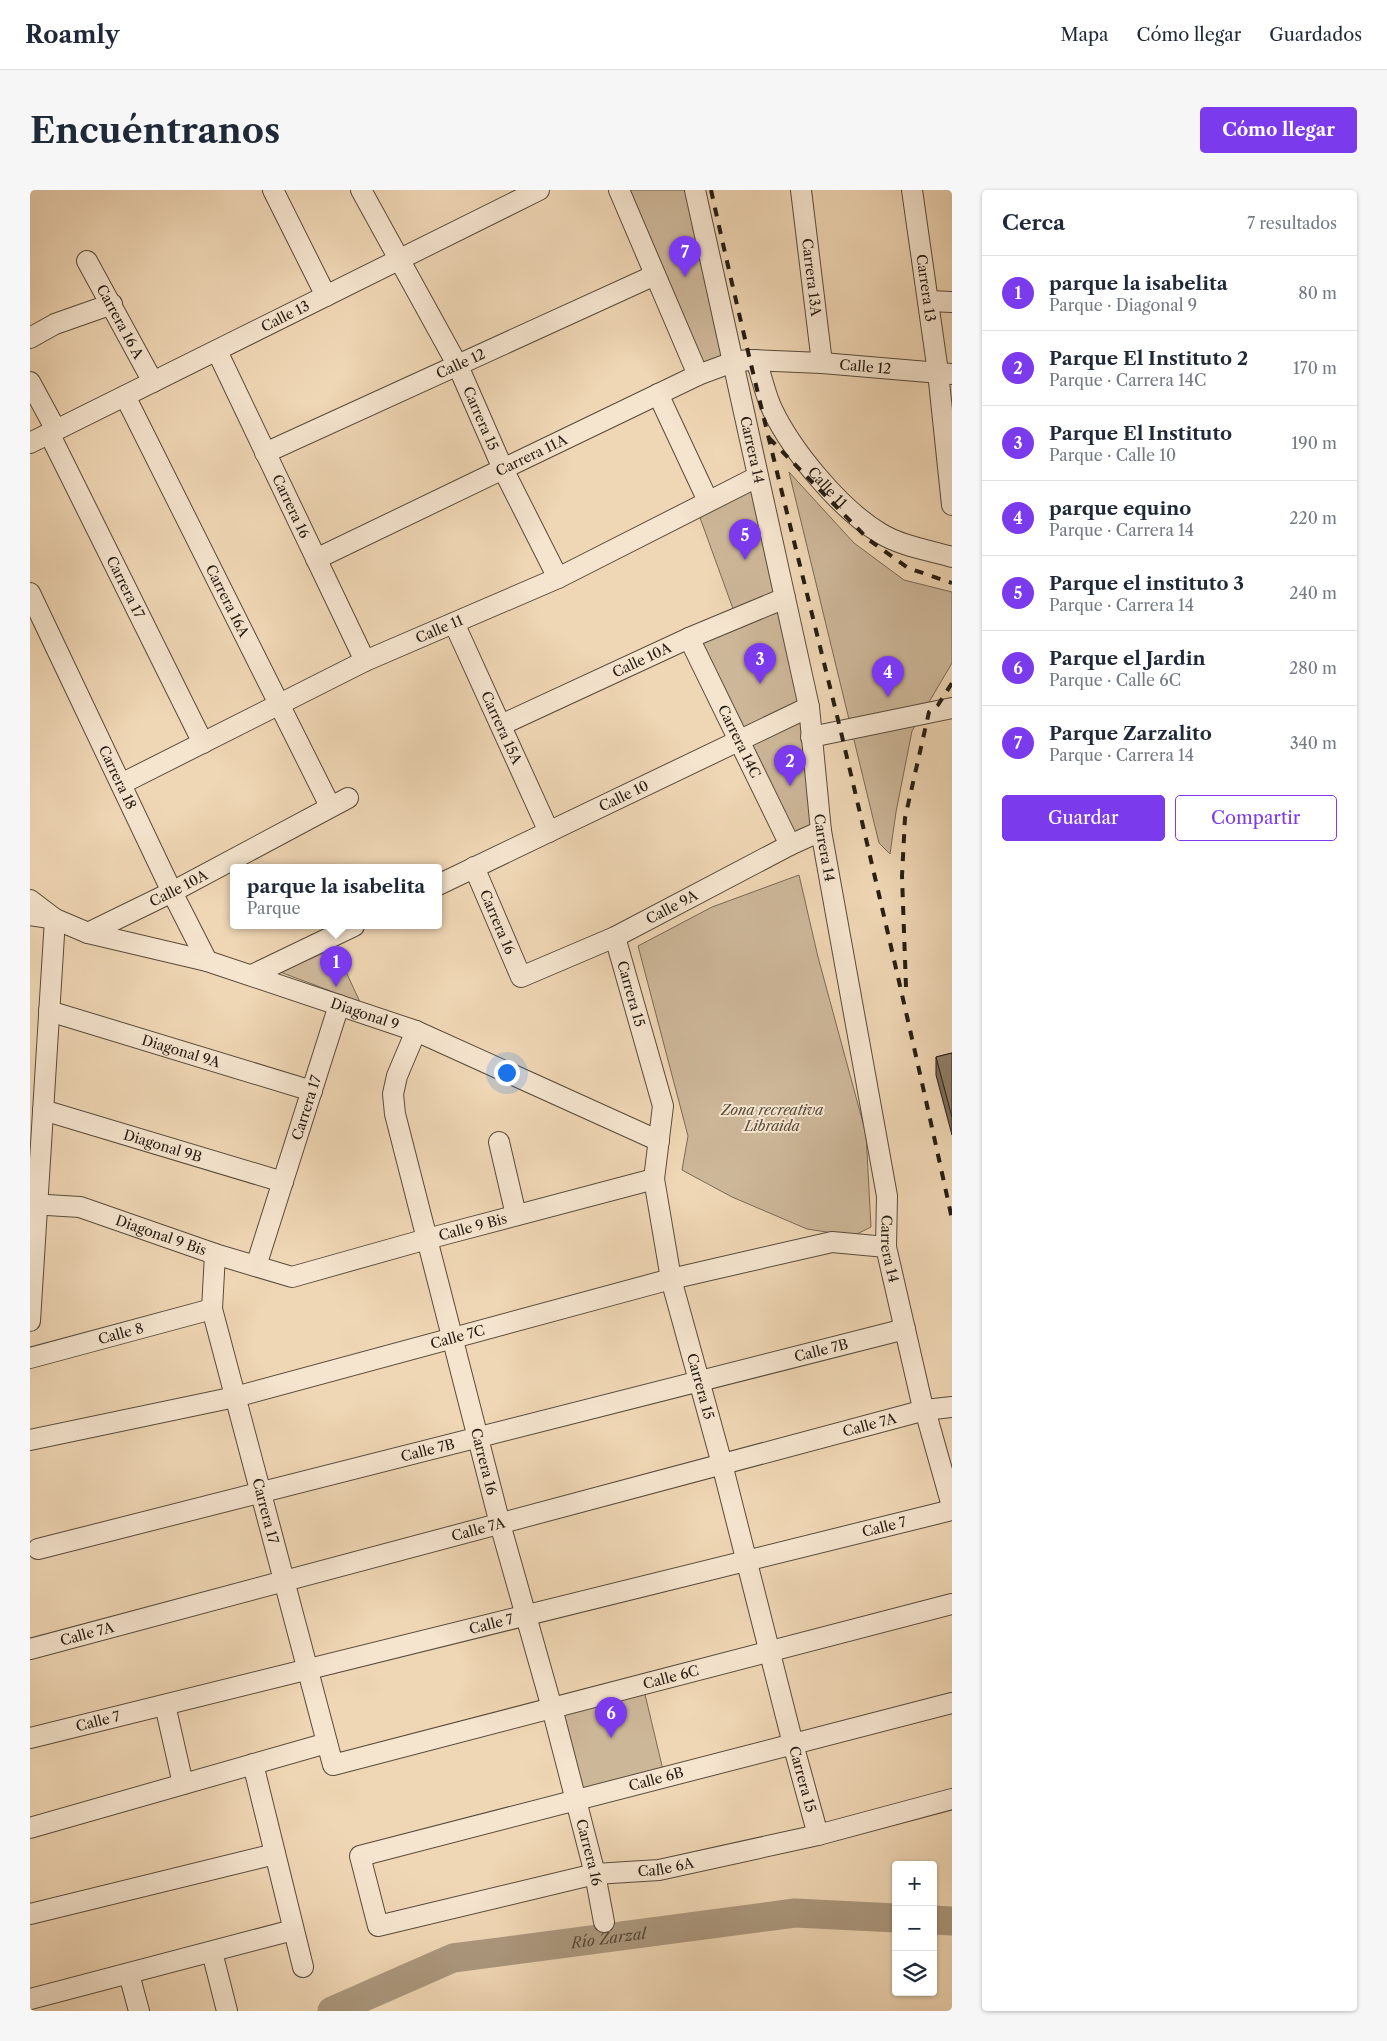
<!DOCTYPE html>
<html lang="es">
<head>
<meta charset="utf-8">
<style>
	:root { --surface:#fff; --page:#f6f6f7; --text:#1f2937; --muted:#747a83; --line:#e0e1e3; --accent:#7c3aed }
	body { margin:0; font-family:"Libre Caslon Text",serif; background:var(--page); color:var(--text) }
	.controls { position:absolute; right:15px; bottom:15px; display:grid; overflow:hidden; border-radius:5px; box-shadow:0 1px 4px #0004 }
	.controls button { width:45px; height:45px; display:grid; place-items:center; padding:0; border:0; border-bottom:1px solid var(--line); background:var(--surface); color:var(--text); font:25px sans-serif }
	.you { position:absolute; left:476px; top:882px; width:18px; height:18px; margin:-12px; border:4px solid #fff; border-radius:50%; background:#1a73e8; box-shadow:0 0 0 8px #1a73e833 }
	.badge { display:grid; place-items:center; width:32px; height:32px; border-radius:50%; background:var(--accent); color:#fff; font-size:16px; font-weight:700 }
	.pin { position:absolute; translate:-50% -41px; filter:drop-shadow(0 1px 2px #0008) }
	.pin::after { content:''; position:absolute; top:26px; width:18px; height:15px; background:inherit; clip-path:polygon(0 0,100% 0,50% 100%) }
	.popup { position:absolute; left:200px; top:674px; width:212px; height:65px; box-sizing:border-box; display:grid; place-content:center; border-radius:5px; background:var(--surface); filter:drop-shadow(0 1px 4px #0005); font-size:16px; white-space:nowrap; color:var(--muted) }
	.popup b { font-size:19px; color:var(--text) }
	.popup::after { content:''; position:absolute; left:50%; top:100%; margin-left:-10px; border:10px solid transparent; border-top-color:var(--surface) }
	.list { margin:0; padding:0; list-style:none }
	h2 { display:flex; justify-content:space-between; align-items:center; height:65px; margin:0; padding:0 20px; font-size:21px }
	h2 small { font-size:16px; font-weight:400; color:var(--muted) }
	.list li { display:grid; grid-template-columns:32px 1fr auto; gap:15px; align-items:center; box-sizing:border-box; height:75px; padding:0 20px; border-top:1px solid var(--line) }
	.list b { display:block; font-size:19px; white-space:nowrap }
	.list p { margin:0; font-size:16px; white-space:nowrap; color:var(--muted) }
	.list em { font-size:16px; font-style:normal; color:var(--muted) }
	.actions { display:flex; gap:10px; padding:15px 20px }
	.actions a { flex:1; padding:11px 0; border:1px solid var(--accent); border-radius:5px; text-align:center; font-size:18px; color:var(--accent) }
	.actions .main { background:var(--accent); color:#fff }
	.icon { flex:none; width:28px; height:28px; fill:none; stroke:currentColor; stroke-width:2; stroke-linecap:round; stroke-linejoin:round }
	.map { position:relative; flex:none; width:922px; height:1821px; overflow:hidden; border-radius:5px }
	header { display:flex; align-items:center; gap:30px; box-sizing:border-box; height:70px; padding:0 25px; background:var(--surface); border-bottom:1px solid var(--line) }
	header strong { font-size:24px }
	nav { display:flex; gap:28px; margin-inline-start:auto; font-size:18px }
	.intro { display:flex; align-items:center; justify-content:space-between; box-sizing:border-box; height:120px; padding:0 30px }
	h1 { margin:0; font-size:35px }
	.button { padding:12px 22px; border-radius:5px; background:var(--accent); color:#fff; font-size:18px; font-weight:700 }
	main { display:flex; gap:30px; padding:0 30px }
	aside { flex:1; background:var(--surface); border-radius:5px; box-shadow:0 1px 4px #0004 }
	.map>svg:first-child { display:block }
	.park { fill:#cdb799; stroke:#7a6a56 }
	.lines { fill:none; stroke-linecap:round; stroke-linejoin:round }
	.river { stroke:#ab977d; stroke-width:29 }
	.minor-casing { stroke:#584b3b; stroke-width:22 }
	.minor { stroke:#f5e4ce; stroke-width:20 }
	.rail { stroke:#261d13; stroke-width:4; stroke-dasharray:9 9; stroke-linecap:butt }
	.wall { fill:#7b6c59; stroke:#261d13 }
	.building { fill:#8f7d67; stroke:#261d13 }
	.labels { text-anchor:middle; dominant-baseline:central; stroke-width:4; stroke-linejoin:round; paint-order:stroke }
	.street-label { font-size:14px; fill:#261d13; stroke:#f5e4ce }
	.park-label { font-size:14px; font-style:italic; fill:#584b3b; stroke:#f5e4ce }
	.water-label { font-size:15px; font-style:italic; fill:#554838; stroke:#f5e4ce }
</style>
</head>
<body>
<header>
<strong>Roamly</strong>
<nav><a>Mapa</a><a>Cómo llegar</a><a>Guardados</a></nav>
</header>
<div class="intro"><h1>Encuéntranos</h1><a class="button">Cómo llegar</a></div>
<main>
<div class="map">
<svg width="922" height="1821" viewBox="0 0 922 1821">
	<rect width="100%" height="100%" fill="#efd6b4"/>
	<filter id="stains"><feTurbulence type="fractalNoise" baseFrequency=".004" numOctaves="4"/><feColorMatrix values="0 0 0 0 .2 0 0 0 0 .09 0 0 0 0 .02 0 0 0 .5 -.17"/></filter>
	<radialGradient id="worn" r=".72"><stop offset=".6" stop-color="#630" stop-opacity="0"/><stop offset="1" stop-color="#630" stop-opacity=".3"/></radialGradient>
	<path class="park" d="M 588,0 L 665,0 L 701,174 L 671,185 Z
		M 759,282 L 824,353 L 874,390 L 922,402 L 922,473 L 882,541 L 866,622 L 860,664 L 849,653 Z
		M 725,298 L 757,415 L 791,640 L 760,655 L 663,449 L 706,427 L 669,325 Z
		M 769,685 L 788,767 L 836,944 L 841,1037 L 823,1046 L 777,1039 L 702,1007 L 652,980 L 658,946 L 608,756 L 682,717 Z
		M 305,758 L 330,812 L 250,782 Z
		M 613,1496 L 633,1580 L 551,1605 L 528,1517 Z"/>
	<g class="lines">
		<g class="river">
			<path d="M 903,1730 L 922,1731"/>
			<path id="s1" d="M 302,1821 L 423,1768 L 765,1723 L 866,1728"/>
		</g>
		<g class="minor-casing">
			<g id="minor">
				<path d="M 243,0 L 296,106"/>
				<path id="s2" d="M 331,0 L 428,176 L 473,279 L 528,388"/>
				<path d="M 589,0 L 668,185"/>
				<path id="s3" d="M 665,0 L 779,517 L 791,641 L 857,1006 L 856,1057 L 893,1218 L 895,1220 L 922,1316"/>
				<path id="s4" d="M 771,0 L 792,173"/>
				<path id="s5" d="M 882,0 L 908,182 L 922,315"/>
				<path id="s6" d="M 57,71 L 123,192"/>
				<path d="M 898,111 L 922,112"/>
				<path d="M 0,148 L 25,134 L 82,114"/>
				<path id="s7" d="M 187,161 L 335,471"/>
				<path id="s8" d="M 726,170 C 732,187 735,205 743,221 C 763,262 810,319 850,343 C 871,356 898,360 922,367"/>
				<path d="M 0,192 L 26,240"/>
				<path d="M 628,204 L 678,311"/>
				<path id="s9" d="M 95,206 L 300,616"/>
				<path id="s10" d="M 19,243 L 173,553"/>
				<path id="s11" d="M 0,253 L 509,0"/>
				<path id="s12" d="M 235,263 L 625,85"/>
				<path id="s13" d="M 286,369 L 668,185 L 703,172 L 719,170 L 792,173 L 922,184"/>
				<path id="s14" d="M 0,403 L 142,702 L 177,771"/>
				<path id="s15" d="M 424,433 L 519,642"/>
				<path id="s16" d="M 659,448 L 760,655"/>
				<path id="s17" d="M 471,535 L 659,448 L 755,408"/>
				<path d="M 781,547 L 922,518"/>
				<path id="s18" d="M 91,594 L 335,471 L 528,388 L 727,287"/>
				<path id="s19" d="M 444,677 L 491,787 L 585,747 L 760,655 L 791,641"/>
				<path id="s20" d="M 408,695 L 779,517"/>
				<path d="M 0,710 L 25,729 L 0,1131"/>
				<path id="s21" d="M 0,725 L 25,729 L 58,743 L 177,771 L 386,841 L 629,951"/>
				<path id="s22" d="M 58,743 L 142,702 L 318,608"/>
				<path id="s23" d="M 585,747 L 633,916 L 624,989 L 641,1089 L 692,1274 L 763,1554 L 788,1645"/>
				<path d="M 222,785 L 324,736"/>
				<path id="s24" d="M 19,821 L 282,901"/>
				<path id="s25" d="M 386,841 L 367,886 L 363,904 L 365,924 L 470,1334 L 522,1518 L 565,1684 L 574,1732"/>
				<path id="s26" d="M 13,920 L 253,992"/>
				<path d="M 469,952 L 486,1025"/>
				<path id="s27" d="M 0,1014 L 50,1017 L 185,1064 L 262,1087 L 397,1049 L 624,989"/>
				<path id="s28" d="M 185,1064 L 182,1119 L 303,1575 L 922,1414"/>
				<path id="s29" d="M 226,1076 L 309,815"/>
				<path id="s30" d="M 0,1168 L 182,1119"/>
				<path id="s31" d="M 0,1250 L 205,1207 L 641,1089 L 802,1052 L 856,1057"/>
				<path id="s32" d="M 8,1359 L 875,1139"/>
				<path id="s33" d="M 0,1459 L 895,1220 L 922,1217"/>
				<path id="s34" d="M 922,1513 L 330,1666 L 348,1736 L 565,1684 L 629,1680 L 788,1645 L 922,1609"/>
				<path d="M 135,1515 L 153,1594"/>
				<path id="s35" d="M 0,1548 L 922,1320"/>
				<path d="M 223,1574 L 273,1777"/>
				<path d="M 0,1638 L 297,1553"/>
				<path d="M 0,1724 L 245,1664"/>
				<path d="M 182,1762 L 197,1821"/>
				<path d="M 99,1784 L 109,1821"/>
				<path d="M 0,1809 L 263,1740"/>
			</g>
		</g>
		<use href="#minor" class="minor"/>
		<path class="rail" d="M 681,0 C 721,182 767,362 811,542 C 849,704 887,867 922,1029
			M 739,248 L 839,350 L 878,378 L 922,393
			M 876,797 L 872,686 L 875,628 L 899,522 L 908,515 L 922,493"/>
	</g>
	<path class="wall" d="M 922,863 L 922,945 L 906,885 L 906,867 Z"/>
	<path class="building" d="M 922,863 L 922,927 L 906,867 Z"/>
	<g class="labels">
		<g class="street-label">
			<text stroke="none"><textPath href="#s4" startOffset="88">Carrera 13A</textPath></text>
			<text stroke="none"><textPath href="#s5" startOffset="99">Carrera 13</textPath></text>
			<text stroke="none"><textPath href="#s11" startOffset="285">Calle 13</textPath></text>
			<text stroke="none"><textPath href="#s6" startOffset="69">Carrera 16 A</textPath></text>
			<text stroke="none"><textPath href="#s12" startOffset="215">Calle 12</textPath></text>
			<text stroke="none"><textPath href="#s13" startOffset="594">Calle 12</textPath></text>
			<text stroke="none"><textPath href="#s2" startOffset="258">Carrera 15</textPath></text>
			<text stroke="none"><textPath href="#s3" startOffset="266">Carrera 14</textPath></text>
			<text stroke="none"><textPath href="#s13" startOffset="239">Carrera 11A</textPath></text>
			<text stroke="none"><textPath href="#s8" startOffset="148">Calle 11</textPath></text>
			<text stroke="none"><textPath href="#s7" startOffset="172">Carrera 16</textPath></text>
			<text stroke="none"><textPath href="#s10" startOffset="172">Carrera 17</textPath></text>
			<text stroke="none"><textPath href="#s9" startOffset="229">Carrera 16A</textPath></text>
			<text stroke="none"><textPath href="#s18" startOffset="354">Calle 11</textPath></text>
			<text stroke="none"><textPath href="#s17" startOffset="155">Calle 10A</textPath></text>
			<text stroke="none"><textPath href="#s15" startOffset="115">Carrera 15A</textPath></text>
			<text stroke="none"><textPath href="#s16" startOffset="115">Carrera 14C</textPath></text>
			<text stroke="none"><textPath href="#s14" startOffset="204">Carrera 18</textPath></text>
			<text stroke="none"><textPath href="#s20" startOffset="206">Calle 10</textPath></text>
			<text stroke="none"><textPath href="#s3" startOffset="671">Carrera 14</textPath></text>
			<text stroke="none"><textPath href="#s22" startOffset="101">Calle 10A</textPath></text>
			<text stroke="none"><textPath href="#s19" startOffset="286">Calle 9A</textPath></text>
			<text stroke="none"><textPath href="#s19" startOffset="60">Carrera 16</textPath></text>
			<text stroke="none"><textPath href="#s23" startOffset="59">Carrera 15</textPath></text>
			<text stroke="none"><textPath href="#s21" startOffset="350">Diagonal 9</textPath></text>
			<text stroke="none"><textPath href="#s24" startOffset="138">Diagonal 9A</textPath></text>
			<text stroke="none"><textPath href="#s29" startOffset="166">Carrera 17</textPath></text>
			<text stroke="none"><textPath href="#s26" startOffset="125">Diagonal 9B</textPath></text>
			<text stroke="none"><textPath href="#s27" startOffset="461">Calle 9 Bis</textPath></text>
			<text stroke="none"><textPath href="#s27" startOffset="136">Diagonal 9 Bis</textPath></text>
			<text stroke="none"><textPath href="#s3" startOffset="1078">Carrera 14</textPath></text>
			<text stroke="none"><textPath href="#s30" startOffset="94">Calle 8</textPath></text>
			<text stroke="none"><textPath href="#s31" startOffset="440">Calle 7C</textPath></text>
			<text stroke="none"><textPath href="#s32" startOffset="808">Calle 7B</textPath></text>
			<text stroke="none"><textPath href="#s23" startOffset="462">Carrera 15</textPath></text>
			<text stroke="none"><textPath href="#s33" startOffset="869">Calle 7A</textPath></text>
			<text stroke="none"><textPath href="#s32" startOffset="402">Calle 7B</textPath></text>
			<text stroke="none"><textPath href="#s25" startOffset="446">Carrera 16</textPath></text>
			<text stroke="none"><textPath href="#s28" startOffset="264">Carrera 17</textPath></text>
			<text stroke="none"><textPath href="#s35" startOffset="880">Calle 7</textPath></text>
			<text stroke="none"><textPath href="#s33" startOffset="464">Calle 7A</textPath></text>
			<text stroke="none"><textPath href="#s35" startOffset="475">Calle 7</textPath></text>
			<text stroke="none"><textPath href="#s33" startOffset="59">Calle 7A</textPath></text>
			<text stroke="none"><textPath href="#s28" startOffset="876">Calle 6C</textPath></text>
			<text stroke="none"><textPath href="#s35" startOffset="70">Calle 7</textPath></text>
			<text transform="translate(626 1589) rotate(-15)">Calle 6B</text>
			<text stroke="none"><textPath href="#s23" startOffset="868">Carrera 15</textPath></text>
			<text stroke="none"><textPath href="#s25" startOffset="851">Carrera 16</textPath></text>
			<text stroke="none"><textPath href="#s34" startOffset="978">Calle 6A</textPath></text>
		</g>
		<g class="park-label">
			<text x="742" y="920">Zona recreativa<tspan x="742" dy="16">Libraida</tspan></text>
		</g>
		<g class="water-label">
			<text stroke="none"><textPath href="#s1" startOffset="289">Río Zarzal</textPath></text>
		</g>
	</g>
	<rect width="100%" height="100%" filter="url(#stains)"/>
	<rect width="100%" height="100%" fill="url(#worn)"/>
</svg>
<div class="controls">
<button>+</button>
<button>−</button>
<button><svg class="icon" aria-label="layers" viewBox="0 0 24 24"><path d="M12 4l9 5-9 5-9-5zM3 14l9 5 9-5"/></svg></button>
</div>
<div class="you"></div>
<div class="pin badge" style="left:306px;top:797px">1</div>
<div class="popup"><b>parque la isabelita</b>Parque</div>
<div class="pin badge" style="left:760px;top:596px">2</div>
<div class="pin badge" style="left:730px;top:494px">3</div>
<div class="pin badge" style="left:858px;top:507px">4</div>
<div class="pin badge" style="left:715px;top:370px">5</div>
<div class="pin badge" style="left:581px;top:1548px">6</div>
<div class="pin badge" style="left:655px;top:87px">7</div>
</div>
<aside>
<h2>Cerca<small>7 resultados</small></h2>
<ul class="list">
<li><span class="badge">1</span><div><b>parque la isabelita</b><p>Parque · Diagonal 9</p></div><em>80 m</em></li>
<li><span class="badge">2</span><div><b>Parque El Instituto 2</b><p>Parque · Carrera 14C</p></div><em>170 m</em></li>
<li><span class="badge">3</span><div><b>Parque El Instituto</b><p>Parque · Calle 10</p></div><em>190 m</em></li>
<li><span class="badge">4</span><div><b>parque equino</b><p>Parque · Carrera 14</p></div><em>220 m</em></li>
<li><span class="badge">5</span><div><b>Parque el instituto 3</b><p>Parque · Carrera 14</p></div><em>240 m</em></li>
<li><span class="badge">6</span><div><b>Parque el Jardin</b><p>Parque · Calle 6C</p></div><em>280 m</em></li>
<li><span class="badge">7</span><div><b>Parque Zarzalito</b><p>Parque · Carrera 14</p></div><em>340 m</em></li>
</ul>
<div class="actions"><a class="main">Guardar</a><a>Compartir</a></div>
</aside>
</main>
</body>
</html>
